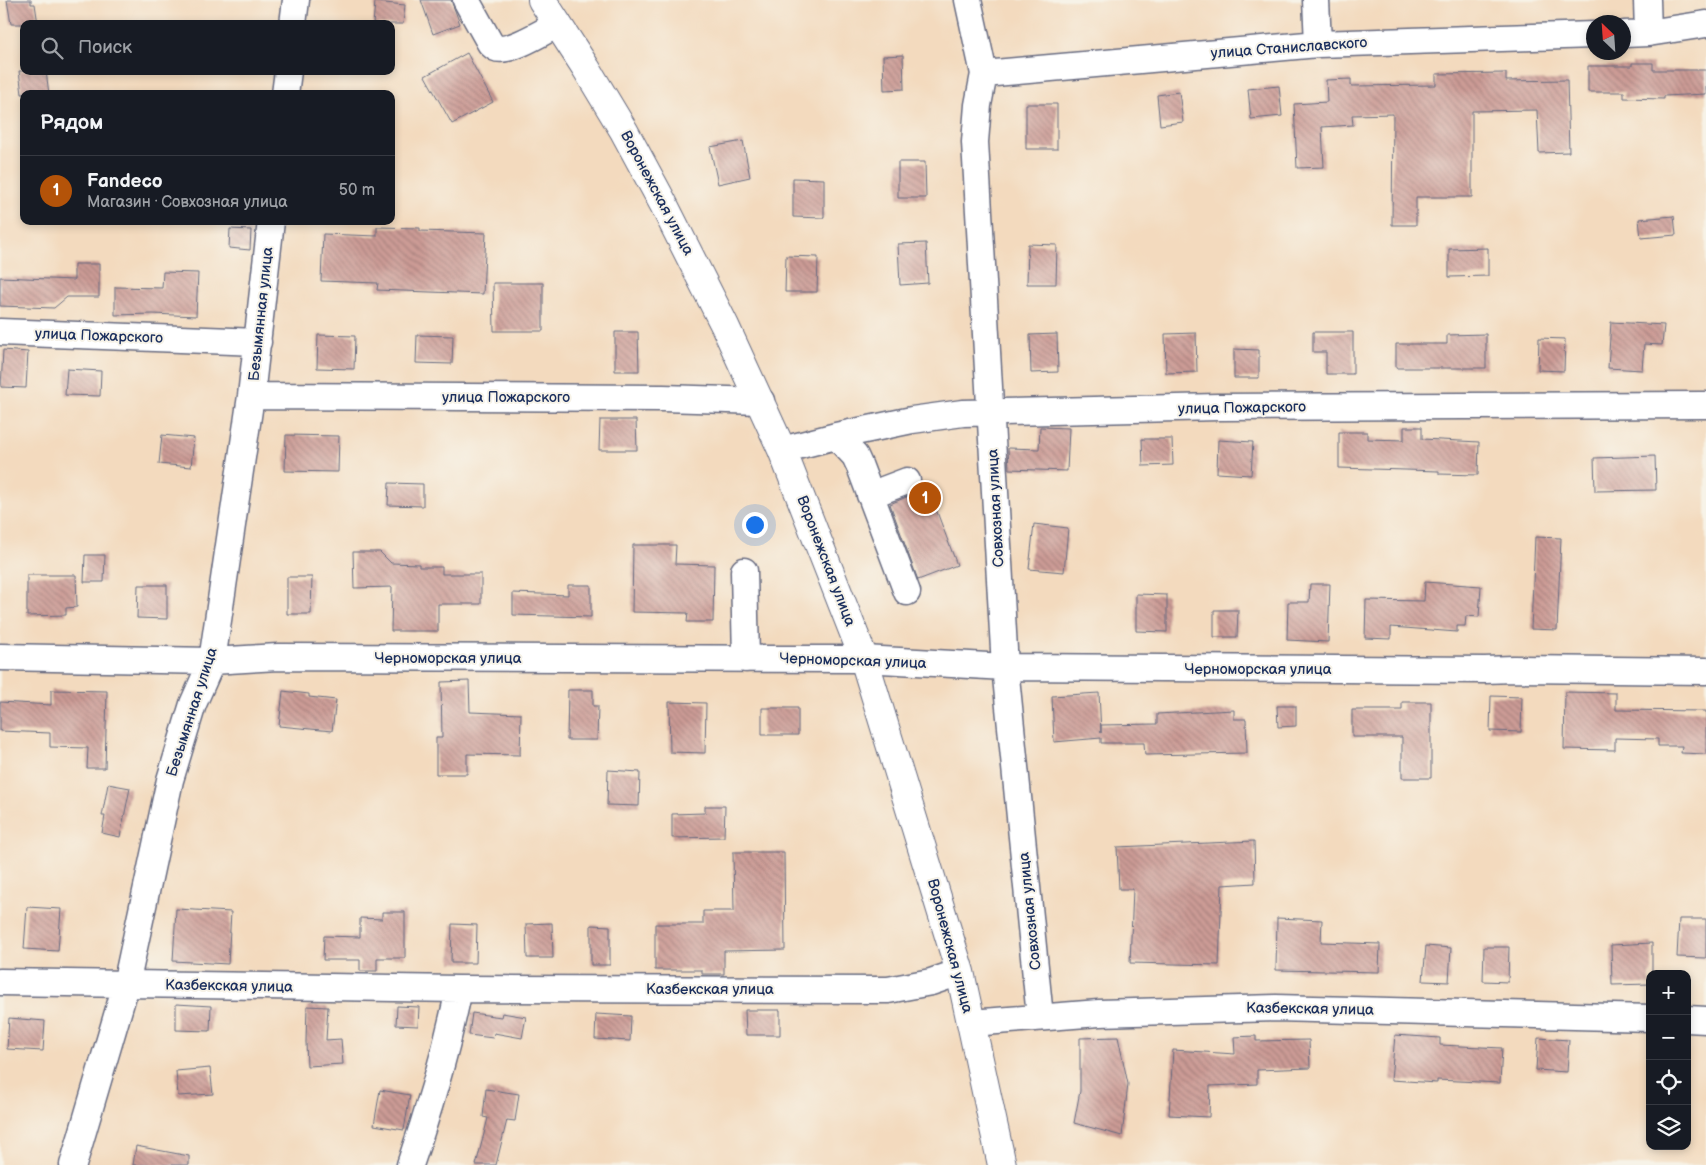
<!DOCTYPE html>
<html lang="ru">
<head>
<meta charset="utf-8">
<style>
	:root { --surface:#171b24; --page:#20242c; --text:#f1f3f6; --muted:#9ea1a6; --line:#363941; --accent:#b45309 }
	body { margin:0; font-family:"Balsamiq Sans",sans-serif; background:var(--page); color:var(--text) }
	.controls { position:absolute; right:15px; bottom:15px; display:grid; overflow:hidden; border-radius:10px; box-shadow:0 2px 8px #0003 }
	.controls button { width:45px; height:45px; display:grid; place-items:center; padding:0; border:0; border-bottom:1px solid var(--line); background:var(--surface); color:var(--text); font:25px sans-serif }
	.compass { position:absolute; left:1586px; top:15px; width:45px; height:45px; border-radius:50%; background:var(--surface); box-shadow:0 2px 8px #0003; rotate:335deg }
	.you { position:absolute; left:754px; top:524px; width:18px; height:18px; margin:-12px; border:4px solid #fff; border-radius:50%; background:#1a73e8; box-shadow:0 0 0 8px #1a73e833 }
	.badge { display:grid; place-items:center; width:32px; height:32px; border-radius:50%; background:var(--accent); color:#fff; font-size:16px; font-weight:700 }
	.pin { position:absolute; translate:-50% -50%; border:2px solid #fff; box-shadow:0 1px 5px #0006 }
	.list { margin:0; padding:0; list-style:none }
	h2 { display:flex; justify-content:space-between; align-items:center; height:65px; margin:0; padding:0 20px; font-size:21px }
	h2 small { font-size:16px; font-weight:400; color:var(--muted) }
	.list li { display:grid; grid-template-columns:32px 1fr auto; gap:15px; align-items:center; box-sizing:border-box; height:70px; padding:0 20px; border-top:1px solid var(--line) }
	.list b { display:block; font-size:19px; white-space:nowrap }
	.list p { margin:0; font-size:16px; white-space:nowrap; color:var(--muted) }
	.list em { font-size:16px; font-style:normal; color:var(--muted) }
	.icon { flex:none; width:28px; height:28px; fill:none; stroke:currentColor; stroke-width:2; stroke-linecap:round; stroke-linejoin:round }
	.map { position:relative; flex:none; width:1706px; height:1165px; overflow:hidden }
	.search { position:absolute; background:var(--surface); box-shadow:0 2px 8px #0003; left:20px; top:20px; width:375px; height:55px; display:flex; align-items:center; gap:12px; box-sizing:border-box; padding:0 18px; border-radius:10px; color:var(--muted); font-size:19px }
	.panel { position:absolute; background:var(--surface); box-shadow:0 2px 8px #0003; left:20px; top:90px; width:375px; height:135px; border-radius:10px }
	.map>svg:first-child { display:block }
	.building { fill:url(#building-back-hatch) }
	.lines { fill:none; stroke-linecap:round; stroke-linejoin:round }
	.minor-casing { stroke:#676b80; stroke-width:29 }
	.highway-casing { stroke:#676b80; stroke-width:30 }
	.minor { stroke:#fff; stroke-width:26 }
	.highway { stroke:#fff; stroke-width:28 }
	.labels { text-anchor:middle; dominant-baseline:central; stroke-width:4; stroke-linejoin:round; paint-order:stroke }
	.street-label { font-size:15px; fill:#1b2f5e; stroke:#f7f3e8 }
</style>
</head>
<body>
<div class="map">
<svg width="1706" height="1165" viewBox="0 0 1706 1165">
	<defs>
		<pattern id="building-back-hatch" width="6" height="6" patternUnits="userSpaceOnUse" patternTransform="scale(1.25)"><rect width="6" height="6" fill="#cc9b95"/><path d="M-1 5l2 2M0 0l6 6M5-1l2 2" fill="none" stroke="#a57f7d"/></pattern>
	</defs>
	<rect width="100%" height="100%" fill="#f7f3e8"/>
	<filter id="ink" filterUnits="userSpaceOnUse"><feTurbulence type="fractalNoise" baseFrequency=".02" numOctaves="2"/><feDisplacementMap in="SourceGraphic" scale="10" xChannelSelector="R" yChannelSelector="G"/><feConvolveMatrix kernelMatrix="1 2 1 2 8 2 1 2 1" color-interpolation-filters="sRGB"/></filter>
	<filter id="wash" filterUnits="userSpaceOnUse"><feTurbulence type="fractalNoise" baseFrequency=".0096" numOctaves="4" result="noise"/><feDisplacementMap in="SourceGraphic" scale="20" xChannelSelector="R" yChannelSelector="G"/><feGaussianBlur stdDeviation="1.12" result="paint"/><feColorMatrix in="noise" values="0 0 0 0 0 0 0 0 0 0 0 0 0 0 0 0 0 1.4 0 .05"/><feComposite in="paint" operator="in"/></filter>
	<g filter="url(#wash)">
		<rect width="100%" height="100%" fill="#f3dabe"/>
		<g id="blocks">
			<path class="building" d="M 7,0 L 31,0 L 31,4 L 35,4 L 38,24 L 11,24 Z
				M 421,0 L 451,0 L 460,24 L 433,34 Z
				M 375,2 L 405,5 L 403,24 L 373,24 Z
				M 467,53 L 493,102 L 452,124 L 425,76 Z
				M 903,55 L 904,89 L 884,90 L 883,56 Z
				M 1632,63 L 1653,63 L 1653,70 L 1706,70 L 1706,94 L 1664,96 L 1664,99 L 1624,98 L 1624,92 L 1588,92 L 1588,66 L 1632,66 Z
				M 19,71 L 46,71 L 49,94 L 22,94 Z
				M 1506,73 L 1506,81 L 1567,80 L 1569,152 L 1539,153 L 1537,110 L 1472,111 L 1472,197 L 1416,197 L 1416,225 L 1392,225 L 1393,114 L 1352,115 L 1353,125 L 1322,127 L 1324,167 L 1297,168 L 1294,104 L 1327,102 L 1326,80 L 1351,79 L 1351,86 L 1436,85 L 1436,74 Z
				M 1279,86 L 1282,116 L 1251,119 L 1248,89 Z
				M 1179,92 L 1183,122 L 1160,125 L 1157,95 Z
				M 1026,104 L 1057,104 L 1057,149 L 1026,149 Z
				M 743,141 L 750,177 L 718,184 L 710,147 Z
				M 898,162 L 925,162 L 926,198 L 898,198 Z
				M 793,178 L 824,179 L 824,218 L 793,217 Z
				M 1674,216 L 1676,235 L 1641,238 L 1639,219 Z
				M 377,227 L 420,228 L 420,231 L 486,233 L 483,294 L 377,290 L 378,283 L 321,281 L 323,234 L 377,236 Z
				M 230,229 L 251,230 L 250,250 L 229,248 Z
				M 926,243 L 928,283 L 900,285 L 898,244 Z
				M 1028,244 L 1057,245 L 1056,284 L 1027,284 Z
				M 1488,248 L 1488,276 L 1449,277 L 1449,249 Z
				M 786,256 L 818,257 L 817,292 L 785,292 Z
				M 74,264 L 99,264 L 99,297 L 67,297 L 54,308 L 0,306 L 0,277 L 74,280 Z
				M 163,272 L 198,273 L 196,316 L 153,314 L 115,315 L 115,287 L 162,288 Z
				M 493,283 L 543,283 L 543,331 L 494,331 Z
				M 1611,322 L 1664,325 L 1662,345 L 1644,344 L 1642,370 L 1608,368 Z
				M 615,332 L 638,332 L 639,371 L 615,371 Z
				M 1313,332 L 1353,332 L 1353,374 L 1326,374 L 1326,352 L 1313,352 Z
				M 1196,333 L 1197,372 L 1166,373 L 1165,334 Z
				M 1057,334 L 1058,372 L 1031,373 L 1030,335 Z
				M 1486,334 L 1486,368 L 1396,368 L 1396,344 L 1447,344 L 1447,335 Z
				M 318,335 L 355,336 L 354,369 L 317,368 Z
				M 417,335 L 453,336 L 452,364 L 416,363 Z
				M 1539,338 L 1565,339 L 1564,371 L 1538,370 Z
				M 1234,349 L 1259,350 L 1259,378 L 1234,378 Z
				M 3,350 L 28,352 L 26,388 L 1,387 Z
				M 67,369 L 101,371 L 100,396 L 65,395 Z
				M 600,420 L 636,420 L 637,450 L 599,450 Z
				M 1040,427 L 1069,428 L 1067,471 L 1009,469 L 1008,448 L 1039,449 Z
				M 1404,427 L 1422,427 L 1422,439 L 1479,442 L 1478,475 L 1439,474 L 1439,471 L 1339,468 L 1339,432 L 1367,432 L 1367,439 L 1404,440 Z
				M 162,435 L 194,438 L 191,467 L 159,464 Z
				M 286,435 L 339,436 L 338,472 L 285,471 Z
				M 1142,439 L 1172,439 L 1173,465 L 1143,466 Z
				M 1218,440 L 1253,442 L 1251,475 L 1217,473 Z
				M 1655,456 L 1656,490 L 1595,491 L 1594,458 Z
				M 389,483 L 423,484 L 423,506 L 388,505 Z
				M 928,488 L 957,565 L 918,580 L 890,504 Z
				M 1034,524 L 1068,528 L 1064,572 L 1029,569 Z
				M 1535,537 L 1561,538 L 1557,630 L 1531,629 Z
				M 633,545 L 676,545 L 675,564 L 714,565 L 713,622 L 687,622 L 688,613 L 632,612 Z
				M 353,552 L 380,552 L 391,563 L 419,564 L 419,567 L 442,567 L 442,574 L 481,574 L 481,604 L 438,604 L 438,631 L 391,631 L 392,587 L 354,588 Z
				M 85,555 L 105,555 L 104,582 L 84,582 Z
				M 27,575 L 76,575 L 77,607 L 66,608 L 66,615 L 27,616 Z
				M 287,577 L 312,577 L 311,614 L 287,614 Z
				M 1425,582 L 1481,586 L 1479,617 L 1466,616 L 1465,626 L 1457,626 L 1457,632 L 1391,627 L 1391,639 L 1365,638 L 1366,600 L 1424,601 Z
				M 1310,584 L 1330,584 L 1328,642 L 1287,640 L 1288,602 L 1309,602 Z
				M 138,585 L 167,585 L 167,619 L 137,618 Z
				M 568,585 L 591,585 L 591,617 L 513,615 L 513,593 L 568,595 Z
				M 1136,594 L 1167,595 L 1167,632 L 1136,631 Z
				M 1214,610 L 1238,610 L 1237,637 L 1214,637 Z
				M 469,681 L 470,712 L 521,714 L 520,755 L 467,754 L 467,774 L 436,774 L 436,738 L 442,738 L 441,682 Z
				M 51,690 L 107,691 L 105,768 L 87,768 L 88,748 L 50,747 L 50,733 L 0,731 L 0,702 L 51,705 Z
				M 568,690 L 593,690 L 593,706 L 598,706 L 597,740 L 567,740 Z
				M 283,691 L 309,694 L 309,697 L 336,700 L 332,731 L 279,726 Z
				M 1565,692 L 1616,693 L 1616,710 L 1706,711 L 1706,754 L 1681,753 L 1682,746 L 1658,746 L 1658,739 L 1615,738 L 1615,750 L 1564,749 Z
				M 1099,693 L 1101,733 L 1101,725 L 1157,724 L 1157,714 L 1234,710 L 1234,719 L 1246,719 L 1247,753 L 1145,755 L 1144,743 L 1101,743 L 1101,738 L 1054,742 L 1052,696 Z
				M 1491,696 L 1522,697 L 1521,732 L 1490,731 Z
				M 669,702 L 706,703 L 705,753 L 670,752 Z
				M 1402,702 L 1431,702 L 1431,778 L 1402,778 L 1402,737 L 1352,737 L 1352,710 L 1402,710 Z
				M 1277,706 L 1296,706 L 1296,726 L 1278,727 Z
				M 762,708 L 798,708 L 798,735 L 762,735 Z
				M 608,770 L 640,772 L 639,806 L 607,805 Z
				M 108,784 L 130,788 L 120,837 L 102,833 L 105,816 L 102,816 Z
				M 705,806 L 725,806 L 724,837 L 672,838 L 672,814 L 705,813 Z
				M 1254,841 L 1255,883 L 1222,885 L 1219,965 L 1130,963 L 1133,889 L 1119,889 L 1117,847 Z
				M 733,852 L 784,852 L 785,950 L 724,951 L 724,974 L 702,974 L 702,970 L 655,970 L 655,924 L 703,924 L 703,911 L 734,911 Z
				M 27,907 L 61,909 L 58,951 L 24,949 Z
				M 176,909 L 231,912 L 228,964 L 173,961 Z
				M 382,912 L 405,912 L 405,958 L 377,958 L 377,971 L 360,971 L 360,960 L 323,960 L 324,936 L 360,937 L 360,918 L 382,919 Z
				M 1277,918 L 1322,920 L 1321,942 L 1380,944 L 1379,972 L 1276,970 Z
				M 1679,919 L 1706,919 L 1706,958 L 1677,957 Z
				M 552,923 L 553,958 L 527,958 L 526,924 Z
				M 452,924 L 477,925 L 476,963 L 451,963 Z
				M 591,925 L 610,926 L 610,965 L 591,965 Z
				M 1652,943 L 1652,974 L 1650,974 L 1650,984 L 1612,985 L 1611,945 Z
				M 1426,946 L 1451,948 L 1449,982 L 1423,981 Z
				M 1484,947 L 1509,947 L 1508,982 L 1483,981 Z
				M 176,1004 L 211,1006 L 210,1031 L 176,1030 Z
				M 307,1006 L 328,1007 L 326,1040 L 341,1039 L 343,1064 L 307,1066 L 306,1042 Z
				M 397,1006 L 419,1007 L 418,1026 L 396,1025 Z
				M 745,1010 L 780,1010 L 780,1035 L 746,1035 Z
				M 472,1013 L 501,1017 L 502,1013 L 526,1017 L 522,1038 L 494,1033 L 493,1038 L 469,1035 Z
				M 596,1014 L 631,1016 L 630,1041 L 595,1039 Z
				M 9,1018 L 45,1021 L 43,1051 L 7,1049 Z
				M 1395,1035 L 1440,1038 L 1440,1045 L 1502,1048 L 1500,1083 L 1437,1080 L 1437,1083 L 1391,1080 Z
				M 1256,1036 L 1256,1041 L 1309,1040 L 1310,1068 L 1257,1070 L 1257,1084 L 1210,1086 L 1209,1117 L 1169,1115 L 1173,1050 L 1235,1054 L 1234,1037 Z
				M 1118,1037 L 1128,1084 L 1122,1136 L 1074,1123 L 1080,1091 L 1080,1038 Z
				M 1538,1038 L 1569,1040 L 1567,1072 L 1536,1070 Z
				M 210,1068 L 213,1094 L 178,1096 L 176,1071 Z
				M 486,1089 L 519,1094 L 515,1121 L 507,1120 L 496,1165 L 476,1165 L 488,1118 L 483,1117 Z
				M 380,1090 L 410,1095 L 404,1130 L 374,1125 Z
				M 136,1146 L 189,1156 L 189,1165 L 133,1165 Z"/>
		</g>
	</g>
	<g filter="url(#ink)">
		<use href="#blocks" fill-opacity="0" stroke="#676b80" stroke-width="1"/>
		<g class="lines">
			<g class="minor-casing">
				<path id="minor" d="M 466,0 L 490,43 C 492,45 494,47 496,48 C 508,54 546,30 558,24
					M 968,0 L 984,74 L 978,105 L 975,142 L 1005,667 L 1040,1017
					M 1316,0 L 1318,44
					M 1647,0 L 1648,33
					M 293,24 L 296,0
					M 1624,34 L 1648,33 L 1706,24
					M 984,74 L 1318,44 L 1594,35
					M 285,94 L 288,71
					M 0,332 L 258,342
					M 251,396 L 663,398 L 761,401
					M 836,436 L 855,456 L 860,467 L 907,592
					M 782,450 L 836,436 L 912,420 L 963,413 L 1218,407 L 1706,405
					M 870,495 L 907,481
					M 744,571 L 746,659
					M 0,657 L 212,661 L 278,657 L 864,659 L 1005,667 L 1485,670 L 1513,669 L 1706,671
					M 0,982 L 459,989 L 888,990 L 931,982 L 960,972
					M 1687,1019 L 1706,1020
					M 971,1023 L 1099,1013 L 1276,1008 L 1650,1018
					M 73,1165 L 126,985 L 170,780 L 193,704 L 212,661 L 251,396 L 271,221
					M 410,1165 C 430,1107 447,1048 459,989"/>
			</g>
			<g class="highway-casing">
				<path id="highway" d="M 542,0 L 586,68 L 624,131 L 663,203 L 725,326 L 782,450 L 864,659 L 960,972 L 1002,1165"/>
			</g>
			<use href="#minor" class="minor"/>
			<use href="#highway" class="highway"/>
		</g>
	</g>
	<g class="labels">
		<g class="street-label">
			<text transform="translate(1289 48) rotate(-4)">улица Станиславского</text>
			<text transform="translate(657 193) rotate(62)">Воронежская улица</text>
			<text transform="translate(261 314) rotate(-84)">Безымянная улица</text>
			<text transform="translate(99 336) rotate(2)">улица Пожарского</text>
			<text x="506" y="397">улица Пожарского</text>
			<text transform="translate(1242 408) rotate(-1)">улица Пожарского</text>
			<text transform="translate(996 508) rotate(-93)">Совхозная улица</text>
			<text transform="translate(826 561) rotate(69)">Воронежская улица</text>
			<text x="448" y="658">Черноморская улица</text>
			<text transform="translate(853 661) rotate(2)">Черноморская улица</text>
			<text x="1258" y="669">Черноморская улица</text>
			<text transform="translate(192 712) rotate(-72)">Безымянная улица</text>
			<text transform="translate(1030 911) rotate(-96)">Совхозная улица</text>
			<text transform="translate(950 946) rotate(75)">Воронежская улица</text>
			<text transform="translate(229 986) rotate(1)">Казбекская улица</text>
			<text x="710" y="989">Казбекская улица</text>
			<text transform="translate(1310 1009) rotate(1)">Казбекская улица</text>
		</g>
	</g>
</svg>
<div class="controls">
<button>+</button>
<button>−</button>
<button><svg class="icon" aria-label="locate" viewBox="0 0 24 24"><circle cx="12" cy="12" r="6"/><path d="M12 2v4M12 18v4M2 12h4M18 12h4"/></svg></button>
<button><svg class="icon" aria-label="layers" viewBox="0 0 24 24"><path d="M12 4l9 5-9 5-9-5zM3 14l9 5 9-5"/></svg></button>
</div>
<svg class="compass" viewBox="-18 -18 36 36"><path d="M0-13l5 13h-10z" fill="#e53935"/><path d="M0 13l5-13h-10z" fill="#9ea1a6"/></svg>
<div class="you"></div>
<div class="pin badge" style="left:925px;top:498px">1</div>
<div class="search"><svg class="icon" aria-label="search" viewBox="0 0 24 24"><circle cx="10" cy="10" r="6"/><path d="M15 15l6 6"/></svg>Поиск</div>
<section class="panel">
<h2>Рядом<small></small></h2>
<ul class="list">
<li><span class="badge">1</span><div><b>Fandeco</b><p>Магазин · Совхозная улица</p></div><em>50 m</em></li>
</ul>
</section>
</div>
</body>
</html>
